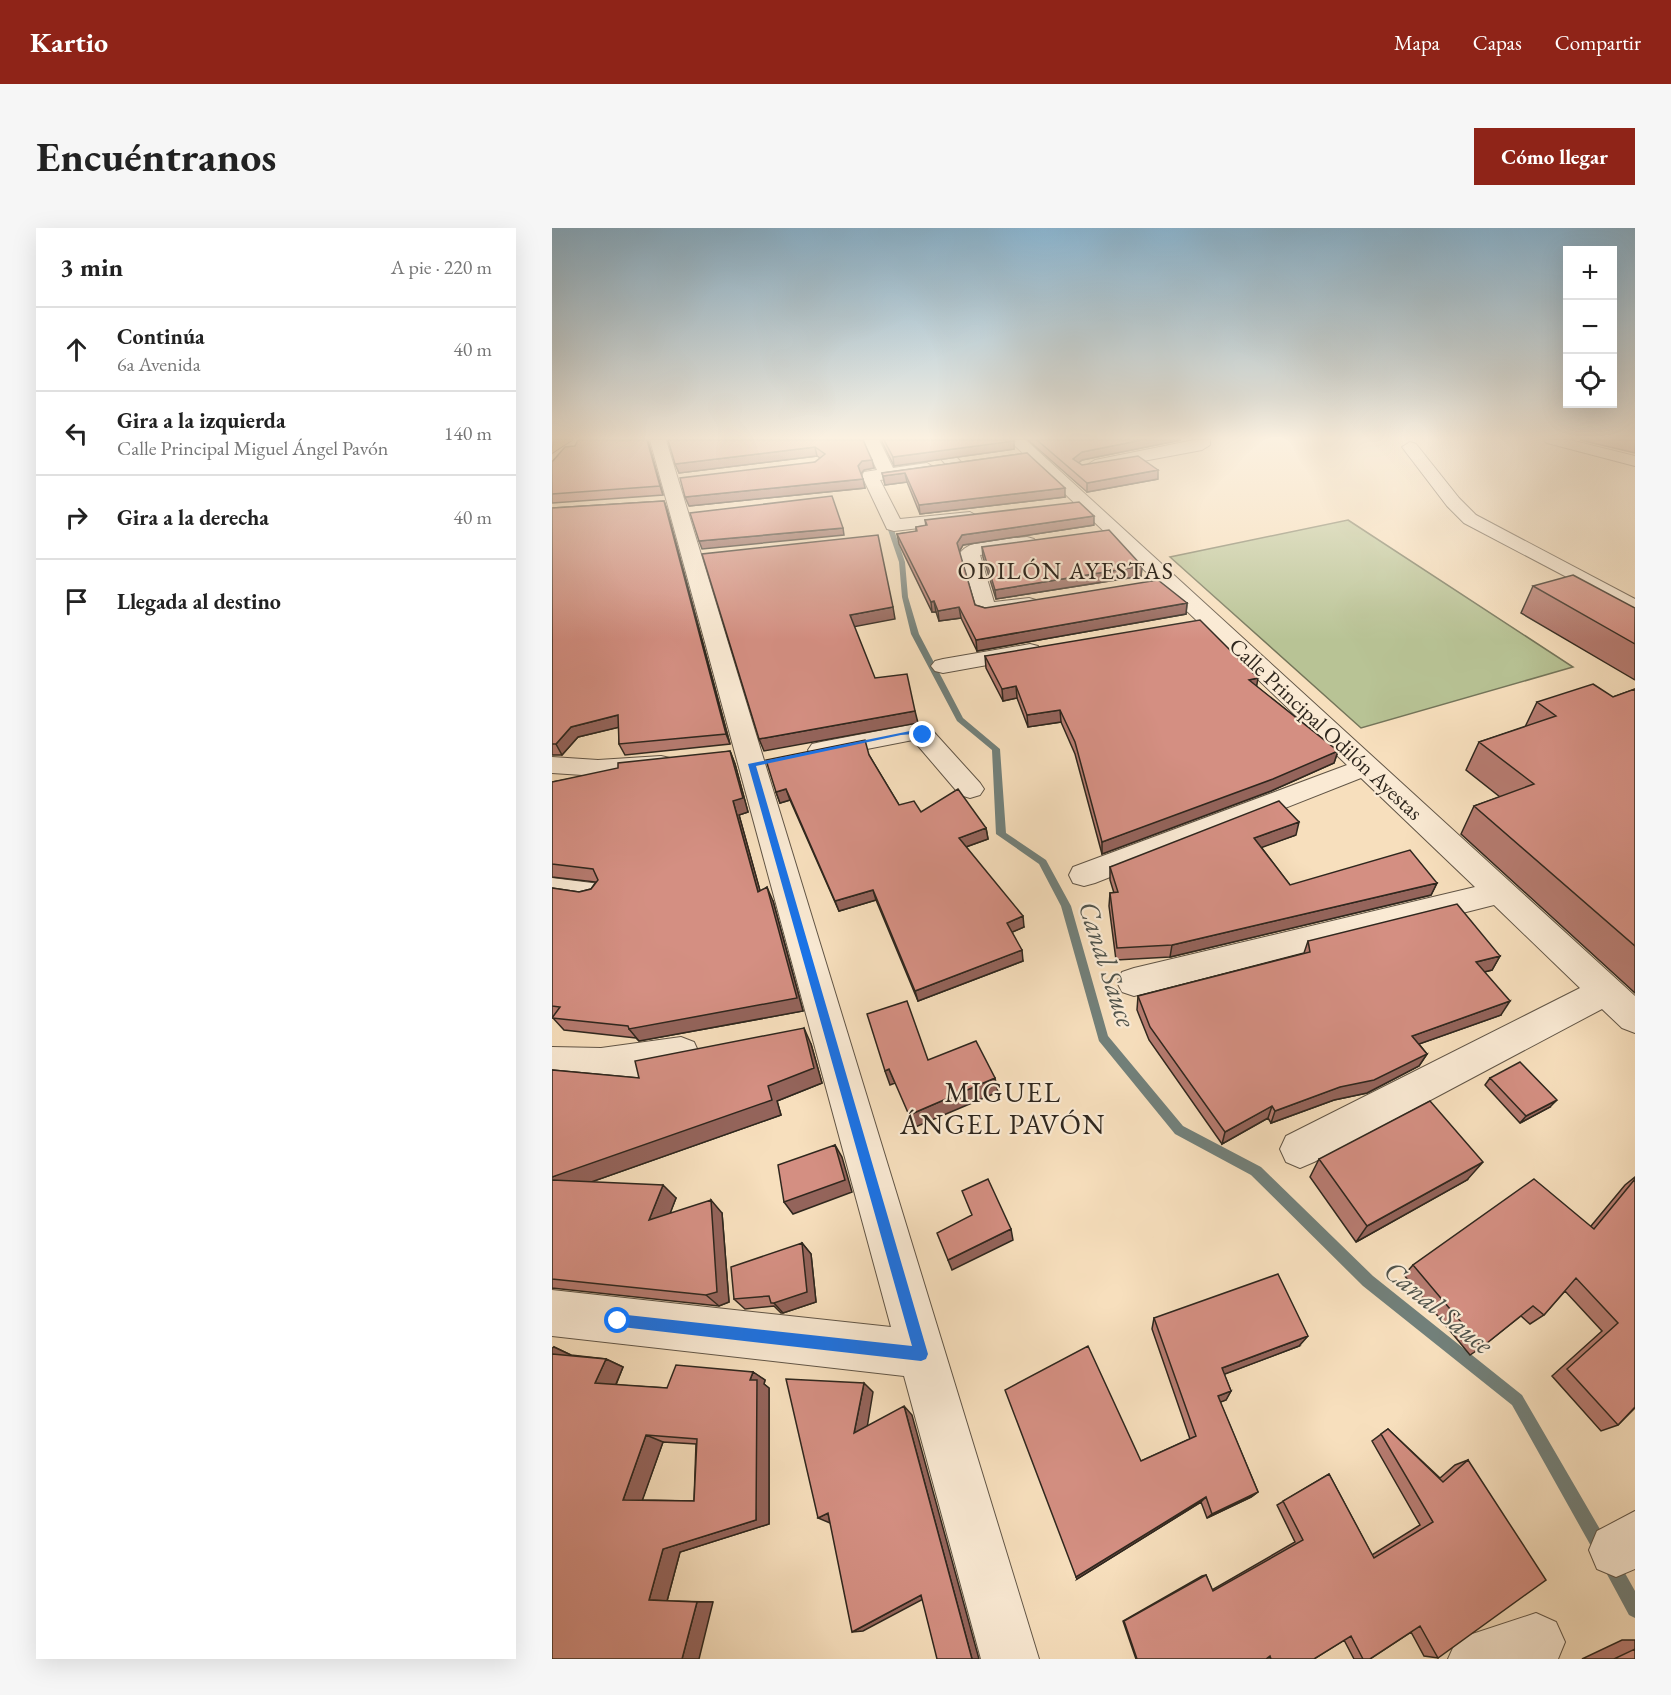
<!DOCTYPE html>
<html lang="es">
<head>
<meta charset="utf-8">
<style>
	:root { --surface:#fff; --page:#f6f6f6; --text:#222; --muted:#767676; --line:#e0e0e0; --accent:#8f2418 }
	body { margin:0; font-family:"EB Garamond",serif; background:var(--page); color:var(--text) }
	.controls { position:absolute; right:18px; top:18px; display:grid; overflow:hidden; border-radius:0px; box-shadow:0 6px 24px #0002 }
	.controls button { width:54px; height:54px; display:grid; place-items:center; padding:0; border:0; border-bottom:2px solid var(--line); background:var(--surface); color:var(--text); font:30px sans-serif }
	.stop { position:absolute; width:18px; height:18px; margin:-14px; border:4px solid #1a73e8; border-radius:50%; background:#fff }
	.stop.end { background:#1a73e8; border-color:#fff; box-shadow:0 2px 6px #0008 }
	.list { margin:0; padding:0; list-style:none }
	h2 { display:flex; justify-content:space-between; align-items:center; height:78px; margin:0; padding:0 24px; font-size:26px }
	h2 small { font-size:20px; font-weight:400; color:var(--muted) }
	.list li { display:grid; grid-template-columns:39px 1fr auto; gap:18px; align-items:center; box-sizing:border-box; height:84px; padding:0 24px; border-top:2px solid var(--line) }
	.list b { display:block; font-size:22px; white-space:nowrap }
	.list p { margin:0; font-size:20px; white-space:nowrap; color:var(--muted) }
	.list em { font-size:20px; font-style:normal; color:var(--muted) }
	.icon { flex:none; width:33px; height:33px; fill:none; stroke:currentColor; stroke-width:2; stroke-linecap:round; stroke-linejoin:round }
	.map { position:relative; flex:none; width:1083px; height:1431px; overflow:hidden; border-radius:0px }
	header { display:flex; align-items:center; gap:36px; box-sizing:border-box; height:84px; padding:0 30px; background:var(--accent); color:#fff }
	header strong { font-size:28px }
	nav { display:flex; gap:33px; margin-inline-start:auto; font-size:21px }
	.intro { display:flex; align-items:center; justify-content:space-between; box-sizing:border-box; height:144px; padding:0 36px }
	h1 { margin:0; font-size:42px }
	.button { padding:15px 27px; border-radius:0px; background:var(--accent); color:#fff; font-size:21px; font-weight:700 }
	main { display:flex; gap:36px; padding:0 36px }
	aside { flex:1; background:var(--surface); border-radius:0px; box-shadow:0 6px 24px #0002 }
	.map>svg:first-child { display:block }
	.green { fill:#b8c395; stroke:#74755a; stroke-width:1.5 }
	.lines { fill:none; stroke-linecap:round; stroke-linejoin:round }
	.stream { fill:#72807a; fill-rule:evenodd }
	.minor-casing { stroke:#615546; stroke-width:2 }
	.major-casing { stroke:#2f271e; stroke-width:2 }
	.minor { fill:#faead4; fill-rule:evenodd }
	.major { fill:#ecc07e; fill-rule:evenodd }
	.wall { fill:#b67b70; stroke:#2f271e; stroke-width:1.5; fill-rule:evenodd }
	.shaded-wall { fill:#94645b; stroke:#2f271e; stroke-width:1.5 }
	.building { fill:#d48f82; stroke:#2f271e; stroke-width:1.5; fill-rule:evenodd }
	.route { fill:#1a73e8 }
	.labels { text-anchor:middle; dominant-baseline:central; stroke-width:4.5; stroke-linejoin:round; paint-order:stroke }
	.far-street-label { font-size:22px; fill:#2f271e; stroke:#faead4 }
	.far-neighbourhood-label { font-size:24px; letter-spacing:1.5px; fill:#2f271e; stroke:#faead4 }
	.water-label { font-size:28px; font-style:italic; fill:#50544c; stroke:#faead4 }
	.neighbourhood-label { font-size:28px; letter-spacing:1.5px; fill:#2f271e; stroke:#faead4 }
</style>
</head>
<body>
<header>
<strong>Kartio</strong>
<nav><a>Mapa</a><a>Capas</a><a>Compartir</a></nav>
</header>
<div class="intro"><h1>Encuéntranos</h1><a class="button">Cómo llegar</a></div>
<main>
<aside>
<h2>3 min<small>A pie · 220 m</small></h2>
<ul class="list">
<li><svg class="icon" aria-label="ahead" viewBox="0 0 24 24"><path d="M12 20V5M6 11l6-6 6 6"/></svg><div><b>Continúa</b><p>6a Avenida</p></div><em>40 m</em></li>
<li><svg class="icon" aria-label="left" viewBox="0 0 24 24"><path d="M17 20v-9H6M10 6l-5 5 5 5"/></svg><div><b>Gira a la izquierda</b><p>Calle Principal Miguel Ángel Pavón</p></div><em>140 m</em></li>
<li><svg class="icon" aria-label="right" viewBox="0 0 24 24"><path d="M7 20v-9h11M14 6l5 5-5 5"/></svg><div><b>Gira a la derecha</b></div><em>40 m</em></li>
<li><svg class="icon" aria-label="arrive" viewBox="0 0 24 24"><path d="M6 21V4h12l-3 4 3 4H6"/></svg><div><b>Llegada al destino</b></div></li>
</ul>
</aside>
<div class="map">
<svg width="1083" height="1431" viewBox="0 0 1083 1431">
	<rect width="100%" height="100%" fill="#f7dfbd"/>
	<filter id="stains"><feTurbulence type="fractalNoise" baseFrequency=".00333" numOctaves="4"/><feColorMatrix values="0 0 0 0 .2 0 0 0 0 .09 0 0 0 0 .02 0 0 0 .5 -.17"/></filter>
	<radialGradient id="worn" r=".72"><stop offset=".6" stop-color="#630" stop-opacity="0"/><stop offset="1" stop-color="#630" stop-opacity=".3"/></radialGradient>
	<path class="green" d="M 796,292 L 1021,439 L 809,500 L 618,329 Z"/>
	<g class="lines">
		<path class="stream" d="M 335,288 L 338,290 L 353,334 L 356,369 L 367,406 L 411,490 L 448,521 L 454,605 L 494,632 L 519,678 L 556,808 L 631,898 L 709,939 L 821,1048 L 970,1167 L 1056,1315 L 1059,1321 L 1056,1327 L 1050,1330 L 1044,1327 L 960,1177 L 811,1058 L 699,947 L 623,906 L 547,813 L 509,678 L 487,636 L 444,606 L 440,522 L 405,493 L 359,406 L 350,369 L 347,334 L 332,290 Z
			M 1059,1328 L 1065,1331 L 1083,1363 L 1083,1390 L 1077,1387 L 1050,1337 L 1053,1331 Z"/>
		<g class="minor-casing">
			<path id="minor" d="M 98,212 L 114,212 L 487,1431 L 429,1431 L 352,1148 L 0,1108 L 0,1062 L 339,1099 Z
				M 311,212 L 327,212 L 341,240 L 375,235 L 383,240 L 375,245 L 328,252 L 348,291 L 418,284 L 427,289 L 418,294 L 342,303 L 335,301 L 310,248 L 312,244 L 325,242 Z
				M 372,212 L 388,212 L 409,234 L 411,237 L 409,240 L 397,240 Z
				M 457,212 L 474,212 L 1083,768 L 1083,805 L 1070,800 L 1050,781 L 762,934 L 748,940 L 734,934 L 728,921 L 734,908 L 1028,760 L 942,677 L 582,768 L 570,764 L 565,754 L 570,744 L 582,740 L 923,659 L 809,550 L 543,655 L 532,658 L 521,655 L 517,647 L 521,639 L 795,537 Z
				M 642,212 L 658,212 L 658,217 L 650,222 L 543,242 L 535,237 L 543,232 Z
				M 992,212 L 1018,212 L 1083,228 L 1083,238 L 995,215 Z
				M 858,214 L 864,216 L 907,270 L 924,287 L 1083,371 L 1083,385 L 912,295 L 895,278 L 850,219 Z
				M 475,309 L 482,311 L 485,315 L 482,319 L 428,327 L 442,374 L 477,370 L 484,372 L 488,376 L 484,380 C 468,385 443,391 426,387 L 408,325 C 420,309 457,311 475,309 Z
				M 478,416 L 486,418 L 489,423 L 486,428 L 391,445 L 383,443 L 379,438 L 383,433 L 391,431 Z
				M 363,496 L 380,502 L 428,555 L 432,561 L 428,567 L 418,570 L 408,567 L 361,512 L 269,530 L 260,528 L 256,522 L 260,516 L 269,514 Z
				M 109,528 L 118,530 L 122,536 L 118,542 L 46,548 L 0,545 L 0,529 L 46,532 Z
				M 0,650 L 48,656 L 53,664 L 48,672 L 37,675 L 0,672 Z
				M 129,809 L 142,814 L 147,825 L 142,836 C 98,852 46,856 0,851 L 0,819 L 49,820 Z
				M 1083,1283 L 1083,1341 L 1064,1349 L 1045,1341 L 1037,1322 L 1045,1303 Z
				M 984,1385 L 1004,1394 L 1013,1414 L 1006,1431 L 896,1431 L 905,1411 Z"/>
		</g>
		<g class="major-casing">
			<path id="major" d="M 2,212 L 20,212 L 0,225 Z"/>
		</g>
		<use href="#minor" class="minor"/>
		<use href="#major" class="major"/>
	</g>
	<path class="wall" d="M 116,212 L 311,212 L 322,240 L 312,242 L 309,245 L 313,260 L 137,278 L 263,234 L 268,230 L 265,228 L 127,245 Z
		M 329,212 L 461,212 L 462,221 L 342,238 Z
		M 476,212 L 629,212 L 530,232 L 526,235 L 530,237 L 606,251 L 535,264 Z
		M 1028,212 L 1083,212 L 1083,225 Z
		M 96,213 L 111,267 L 0,275 L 0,234 L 23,218 Z
		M 475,225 L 513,269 L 368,286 L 355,254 L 333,257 L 330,245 Z
		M 112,273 L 115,282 L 178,516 L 73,527 L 67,516 L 67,499 L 26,509 L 10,527 L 0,527 L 0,280 Z
		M 373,292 L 542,297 L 411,317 L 407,324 L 423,377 L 433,380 L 635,375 L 634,386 L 425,423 L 409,390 L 387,393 L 384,384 L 380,384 L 347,316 L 345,306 L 364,304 L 364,299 L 374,298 Z
		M 430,319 L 590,338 L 589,348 L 444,371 L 431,329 Z
		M 981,358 L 1083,380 L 1083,452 L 969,385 Z
		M 433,428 L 705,459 L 786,523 L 782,535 L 719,563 L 550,626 L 523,526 L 509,494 L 476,499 L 465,470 L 451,473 L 434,440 Z
		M 1083,461 L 1083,765 L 909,606 L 922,578 L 948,569 L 914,542 L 927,514 L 973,499 L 985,474 L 1061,469 Z
		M 178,523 L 183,536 L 196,584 L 187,587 L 208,663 L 221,673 L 251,783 L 87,813 L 84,810 L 12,802 L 0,789 L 0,660 L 27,664 L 39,661 L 44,654 L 0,649 L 0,554 Z
		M 317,527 L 347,577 L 369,584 L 434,600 L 436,611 L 414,619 L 472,699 L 460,704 L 471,733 L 366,773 L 324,672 L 287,683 L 238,572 L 228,575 L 224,564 Z
		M 744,607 L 709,619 L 738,657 L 885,655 L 879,667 L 618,729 L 564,732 L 557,678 L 558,665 L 562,665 L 558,652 L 558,639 Z
		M 756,713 L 948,728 L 940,742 L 932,744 L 949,787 L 867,816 L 875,826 L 867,838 L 815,865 L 782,872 L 719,895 L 716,890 L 670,916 L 597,812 L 585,782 L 586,768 L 752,725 Z
		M 259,816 L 270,855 L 225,873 L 229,887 L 39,954 L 124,970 L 118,985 L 170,985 L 177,1074 L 167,1078 L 0,1060 L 0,1061 L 0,842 L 87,850 Z
		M 938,850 L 998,879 L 968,895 L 933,857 Z
		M 767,931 L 915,952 L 804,1014 L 758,949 Z
		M 1083,949 L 1083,1180 L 1066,1197 L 1049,1203 L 1000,1148 L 1050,1103 L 1013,1063 L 992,1087 L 978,1096 L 969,1088 L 930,1119 L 918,1127 L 852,1047 L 861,1037 L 1039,998 L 1073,957 Z
		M 250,1015 L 259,1026 L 264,1074 L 231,1085 L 229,1085 L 222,1078 L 193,1081 L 182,1071 Z
		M 602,1090 L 747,1118 L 672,1146 L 679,1163 L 674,1172 L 668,1174 L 706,1264 L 699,1269 L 655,1290 L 649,1274 L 525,1351 L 589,1233 L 638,1211 L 600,1101 Z
		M 2,1119 L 19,1127 L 54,1131 L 71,1139 L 64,1157 L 115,1160 L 201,1144 L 213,1152 L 212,1156 L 217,1160 L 217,1296 L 128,1324 L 115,1373 L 161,1374 L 0,1431 ZM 111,1214 L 144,1216 L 142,1273 L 90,1272 Z
		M 836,1201 L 888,1250 L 903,1237 L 916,1232 L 886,1430 L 872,1428 L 859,1404 L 818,1431 L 802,1431 L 792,1412 L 762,1431 L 584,1431 L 571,1393 L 650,1348 L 654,1347 L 660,1362 L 743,1314 L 725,1277 L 777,1246 L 820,1327 L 868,1297 L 820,1213 Z
		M 1070,1412 L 1083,1412 L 1083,1431 L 1030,1431 Z"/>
	<path class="shaded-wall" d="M 95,212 L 96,212 L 96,213 L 111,267 L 108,258 Z
		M 590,212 L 629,212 L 530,232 L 521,240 L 521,231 L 530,224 Z
		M 462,213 L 462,221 L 342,238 L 341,229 Z
		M 263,219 L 265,228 L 127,245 L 123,236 Z
		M 320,232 L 322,240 L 312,242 L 308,247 L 306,238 L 310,233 Z
		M 606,242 L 606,251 L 535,264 L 535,255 Z
		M 353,245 L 355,254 L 333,257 L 331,248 Z
		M 311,251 L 313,260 L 137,278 L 133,269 Z
		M 513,260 L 513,269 L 368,286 L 367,277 Z
		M 112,273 L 115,282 L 178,516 L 174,506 Z
		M 542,288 L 542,297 L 411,317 L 406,326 L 405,315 L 410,307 Z
		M 291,300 L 292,307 L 150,321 L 147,313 Z
		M 590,338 L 589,348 L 444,371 L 443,362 Z
		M 382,373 L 384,384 L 380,384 L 379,374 Z
		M 635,375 L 634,386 L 425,423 L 424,412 Z
		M 341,379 L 343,391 L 301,399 L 298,387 Z
		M 407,379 L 409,390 L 387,393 L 386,383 Z
		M 706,450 L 704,462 L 697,452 Z
		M 464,458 L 465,470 L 451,473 L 450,461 Z
		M 508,482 L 509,494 L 476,499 L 475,487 Z
		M 363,483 L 366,495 L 212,523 L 207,511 Z
		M 66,487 L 72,498 L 26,509 L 10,527 L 4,516 L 19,499 Z
		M 178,523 L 183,536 L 196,584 L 187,587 L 212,677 L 206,664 L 181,573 Z
		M 786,523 L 782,535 L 719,563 L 550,626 L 550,614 Z
		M 234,561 L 238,572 L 228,575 L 224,564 Z
		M 747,594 L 744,607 L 700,623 L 702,610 Z
		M 434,600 L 436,611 L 408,621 L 407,610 Z
		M 885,655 L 879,667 L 618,729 L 620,717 Z
		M 215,659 L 221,673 L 251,783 L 87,813 L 77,801 Z
		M 321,662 L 324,672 L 287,683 L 283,673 Z
		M 471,688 L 472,699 L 456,706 L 455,695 Z
		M 470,722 L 471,733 L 366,773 L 363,763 Z
		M 948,728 L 940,742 L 916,748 L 924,734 Z
		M 958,773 L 949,787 L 853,821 L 860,808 Z
		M 252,800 L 259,816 L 270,855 L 225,873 L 229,887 L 8,965 L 0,958 L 0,949 L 216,858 Z
		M 875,826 L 867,838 L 815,865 L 782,872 L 719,895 L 723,883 Z
		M 337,841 L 343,855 L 338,857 L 333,843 Z
		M 443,850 L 446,864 L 361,900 L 357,887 Z
		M 1005,872 L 998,879 L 968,895 L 974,888 Z
		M 720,878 L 716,890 L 670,916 L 673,904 Z
		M 283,917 L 290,929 L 300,964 L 241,986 L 232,974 Z
		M 931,934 L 915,952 L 804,1014 L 815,998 Z
		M 111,957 L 124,970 L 111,1004 L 97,992 Z
		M 159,972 L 170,985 L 177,1074 L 167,1078 L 154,1067 Z
		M 459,1001 L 461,1012 L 400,1042 L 396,1032 Z
		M 250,1015 L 259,1026 L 264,1074 L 231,1085 L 222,1075 Z
		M 756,1108 L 747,1118 L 665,1149 L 670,1140 Z
		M 2,1119 L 21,1128 L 0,1131 L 0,1120 Z
		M 54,1131 L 71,1139 L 61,1163 L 43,1155 Z
		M 201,1144 L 213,1152 L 212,1156 L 217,1160 L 217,1296 L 128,1324 L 115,1373 L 97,1372 L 111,1321 L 204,1292 L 198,1152 Z
		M 312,1155 L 321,1164 L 313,1212 L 302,1205 Z
		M 679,1163 L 674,1172 L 661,1177 L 666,1168 Z
		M 352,1178 L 360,1187 L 427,1431 L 420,1431 Z
		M 94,1207 L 111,1214 L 89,1276 L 71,1272 Z
		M 706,1264 L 699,1269 L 655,1290 L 660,1286 Z
		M 654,1269 L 649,1274 L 525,1351 L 524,1349 Z
		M 276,1285 L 278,1295 L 266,1290 Z
		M 369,1367 L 377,1368 L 311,1403 L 300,1404 Z
		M 145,1374 L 161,1374 L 147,1431 L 130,1431 Z"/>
	<path class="building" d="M 26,212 L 95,212 L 108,258 L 0,266 L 0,234 L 13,219 L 23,218 Z
		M 116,212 L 311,212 L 320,232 L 310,233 L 306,238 L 311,251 L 133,269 L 128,250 L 263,234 L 273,226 L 263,219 L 123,236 Z
		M 332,212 L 461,212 L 462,213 L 341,229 Z
		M 485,212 L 590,212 L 530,224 L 521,231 L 530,237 L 586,228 L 606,242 L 535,255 Z
		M 475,225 L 513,260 L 367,277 L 353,245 L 331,248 L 330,245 Z
		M 280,268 L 291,300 L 147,313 L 138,285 Z
		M 112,273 L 174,506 L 67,516 L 66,487 L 19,499 L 4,516 L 0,516 L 0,280 Z
		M 527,274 L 542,288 L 410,307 L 405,315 L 423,377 L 433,380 L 606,352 L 635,375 L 424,412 L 407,379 L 386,383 L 382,373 L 379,374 L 345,306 L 365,303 L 364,299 L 375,297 L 373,292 Z
		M 557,302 L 590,338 L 443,362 L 430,319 Z
		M 326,307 L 341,379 L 298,387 L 323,450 L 355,446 L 363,483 L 207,511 L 150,326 Z
		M 1021,347 L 1083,380 L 1083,416 L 981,358 Z
		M 648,392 L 706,450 L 697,452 L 786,523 L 721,551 L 550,614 L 523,514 L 508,482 L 475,487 L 464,458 L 450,461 L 433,428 Z
		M 1041,456 L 1061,469 L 1083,461 L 1083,718 L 922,578 L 982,556 L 927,514 L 1004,488 L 985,474 Z
		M 313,512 L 317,527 L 347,577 L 362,573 L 369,584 L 406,561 L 434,600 L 407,610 L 471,688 L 455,695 L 470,722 L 363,763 L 321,662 L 283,673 L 234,561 L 224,564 L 214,532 Z
		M 178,523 L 191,570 L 181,573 L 206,664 L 215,659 L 245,770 L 77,801 L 76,798 L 0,790 L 8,779 L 0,778 L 0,660 L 27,664 L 39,661 L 46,652 L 41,641 L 0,636 L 0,554 L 66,540 L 66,535 Z
		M 727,573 L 747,594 L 702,610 L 738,657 L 858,622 L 885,655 L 620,717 L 565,720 L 558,665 L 566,664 L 558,639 Z
		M 905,676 L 948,728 L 924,734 L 958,773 L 860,808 L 875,826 L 822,852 L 788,859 L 723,883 L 720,878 L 673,904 L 598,799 L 586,768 L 758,724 L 756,713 Z
		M 355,773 L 376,832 L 424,813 L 443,850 L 357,887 L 337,841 L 333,843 L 315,786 Z
		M 252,800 L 262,840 L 216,858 L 220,872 L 0,949 L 0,842 L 87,850 L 83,833 Z
		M 968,834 L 1005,872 L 974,888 L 938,850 Z
		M 878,873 L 931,934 L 815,998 L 767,931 Z
		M 283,917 L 293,952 L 232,974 L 226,937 Z
		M 436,951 L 459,1001 L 396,1032 L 385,1005 L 420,987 L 410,963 Z
		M 982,951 L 1042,1001 L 1083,951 L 1083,1179 L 1066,1197 L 1015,1141 L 1066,1095 L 1024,1050 L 992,1087 L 981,1078 L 930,1119 L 861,1037 Z
		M 0,952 L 111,957 L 97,992 L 159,972 L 165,1064 L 154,1067 L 0,1051 Z
		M 250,1015 L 255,1064 L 222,1075 L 219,1075 L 217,1068 L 182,1071 L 179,1039 Z
		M 726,1046 L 756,1108 L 670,1140 L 679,1163 L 666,1168 L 706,1264 L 660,1286 L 654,1269 L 524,1349 L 453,1162 L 536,1118 L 589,1233 L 644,1208 L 602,1090 Z
		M 0,1126 L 54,1131 L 43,1155 L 115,1160 L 124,1137 L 201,1144 L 198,1152 L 205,1152 L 204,1292 L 111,1321 L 97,1372 L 145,1374 L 130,1431 L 0,1431 ZM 94,1207 L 145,1211 L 142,1273 L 71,1272 Z
		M 234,1151 L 312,1155 L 302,1205 L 352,1178 L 420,1431 L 385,1431 L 369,1367 L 300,1404 L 276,1285 L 266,1290 Z
		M 836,1201 L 891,1254 L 916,1232 L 994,1352 L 886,1430 L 868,1398 L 818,1431 L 811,1431 L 799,1408 L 762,1431 L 719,1431 L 718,1428 L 714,1431 L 585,1431 L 572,1393 L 654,1347 L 661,1363 L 751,1312 L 731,1273 L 777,1246 L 822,1330 L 881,1294 L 829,1206 Z
		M 1083,1421 L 1083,1431 L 1062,1431 Z"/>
	<linearGradient id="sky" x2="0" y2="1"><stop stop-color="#8ab7d4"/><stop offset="0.51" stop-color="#fbf1e1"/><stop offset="1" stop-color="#fbf1e1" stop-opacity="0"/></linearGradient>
	<rect width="1083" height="412" fill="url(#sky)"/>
	<path class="route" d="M 363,502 L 375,507 L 371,510 L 362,506 L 349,507 L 204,538 L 376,1126 L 374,1131 L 369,1133 L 61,1098 L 61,1088 L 66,1086 L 360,1118 L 196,536 Z"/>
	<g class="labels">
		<g class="far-street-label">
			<text transform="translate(774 501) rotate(43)">Calle Principal Odilón Ayestas</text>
		</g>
		<g class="far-neighbourhood-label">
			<text x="514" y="342">ODILÓN AYESTAS</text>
		</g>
		<g class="water-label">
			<text transform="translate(556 736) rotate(72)">Canal Sauce</text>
			<text transform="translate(887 1079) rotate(39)">Canal Sauce</text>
		</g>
		<g class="neighbourhood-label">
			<text x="451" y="864">MIGUEL<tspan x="451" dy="32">ÁNGEL PAVÓN</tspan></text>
		</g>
	</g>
	<rect width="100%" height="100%" filter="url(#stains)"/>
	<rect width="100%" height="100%" fill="url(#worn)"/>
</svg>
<div class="controls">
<button>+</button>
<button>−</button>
<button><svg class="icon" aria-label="locate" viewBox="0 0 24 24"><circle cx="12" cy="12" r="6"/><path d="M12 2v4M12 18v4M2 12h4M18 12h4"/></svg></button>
</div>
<div class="stop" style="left:66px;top:1093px"></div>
<div class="stop end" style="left:371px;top:507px"></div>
</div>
</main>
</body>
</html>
